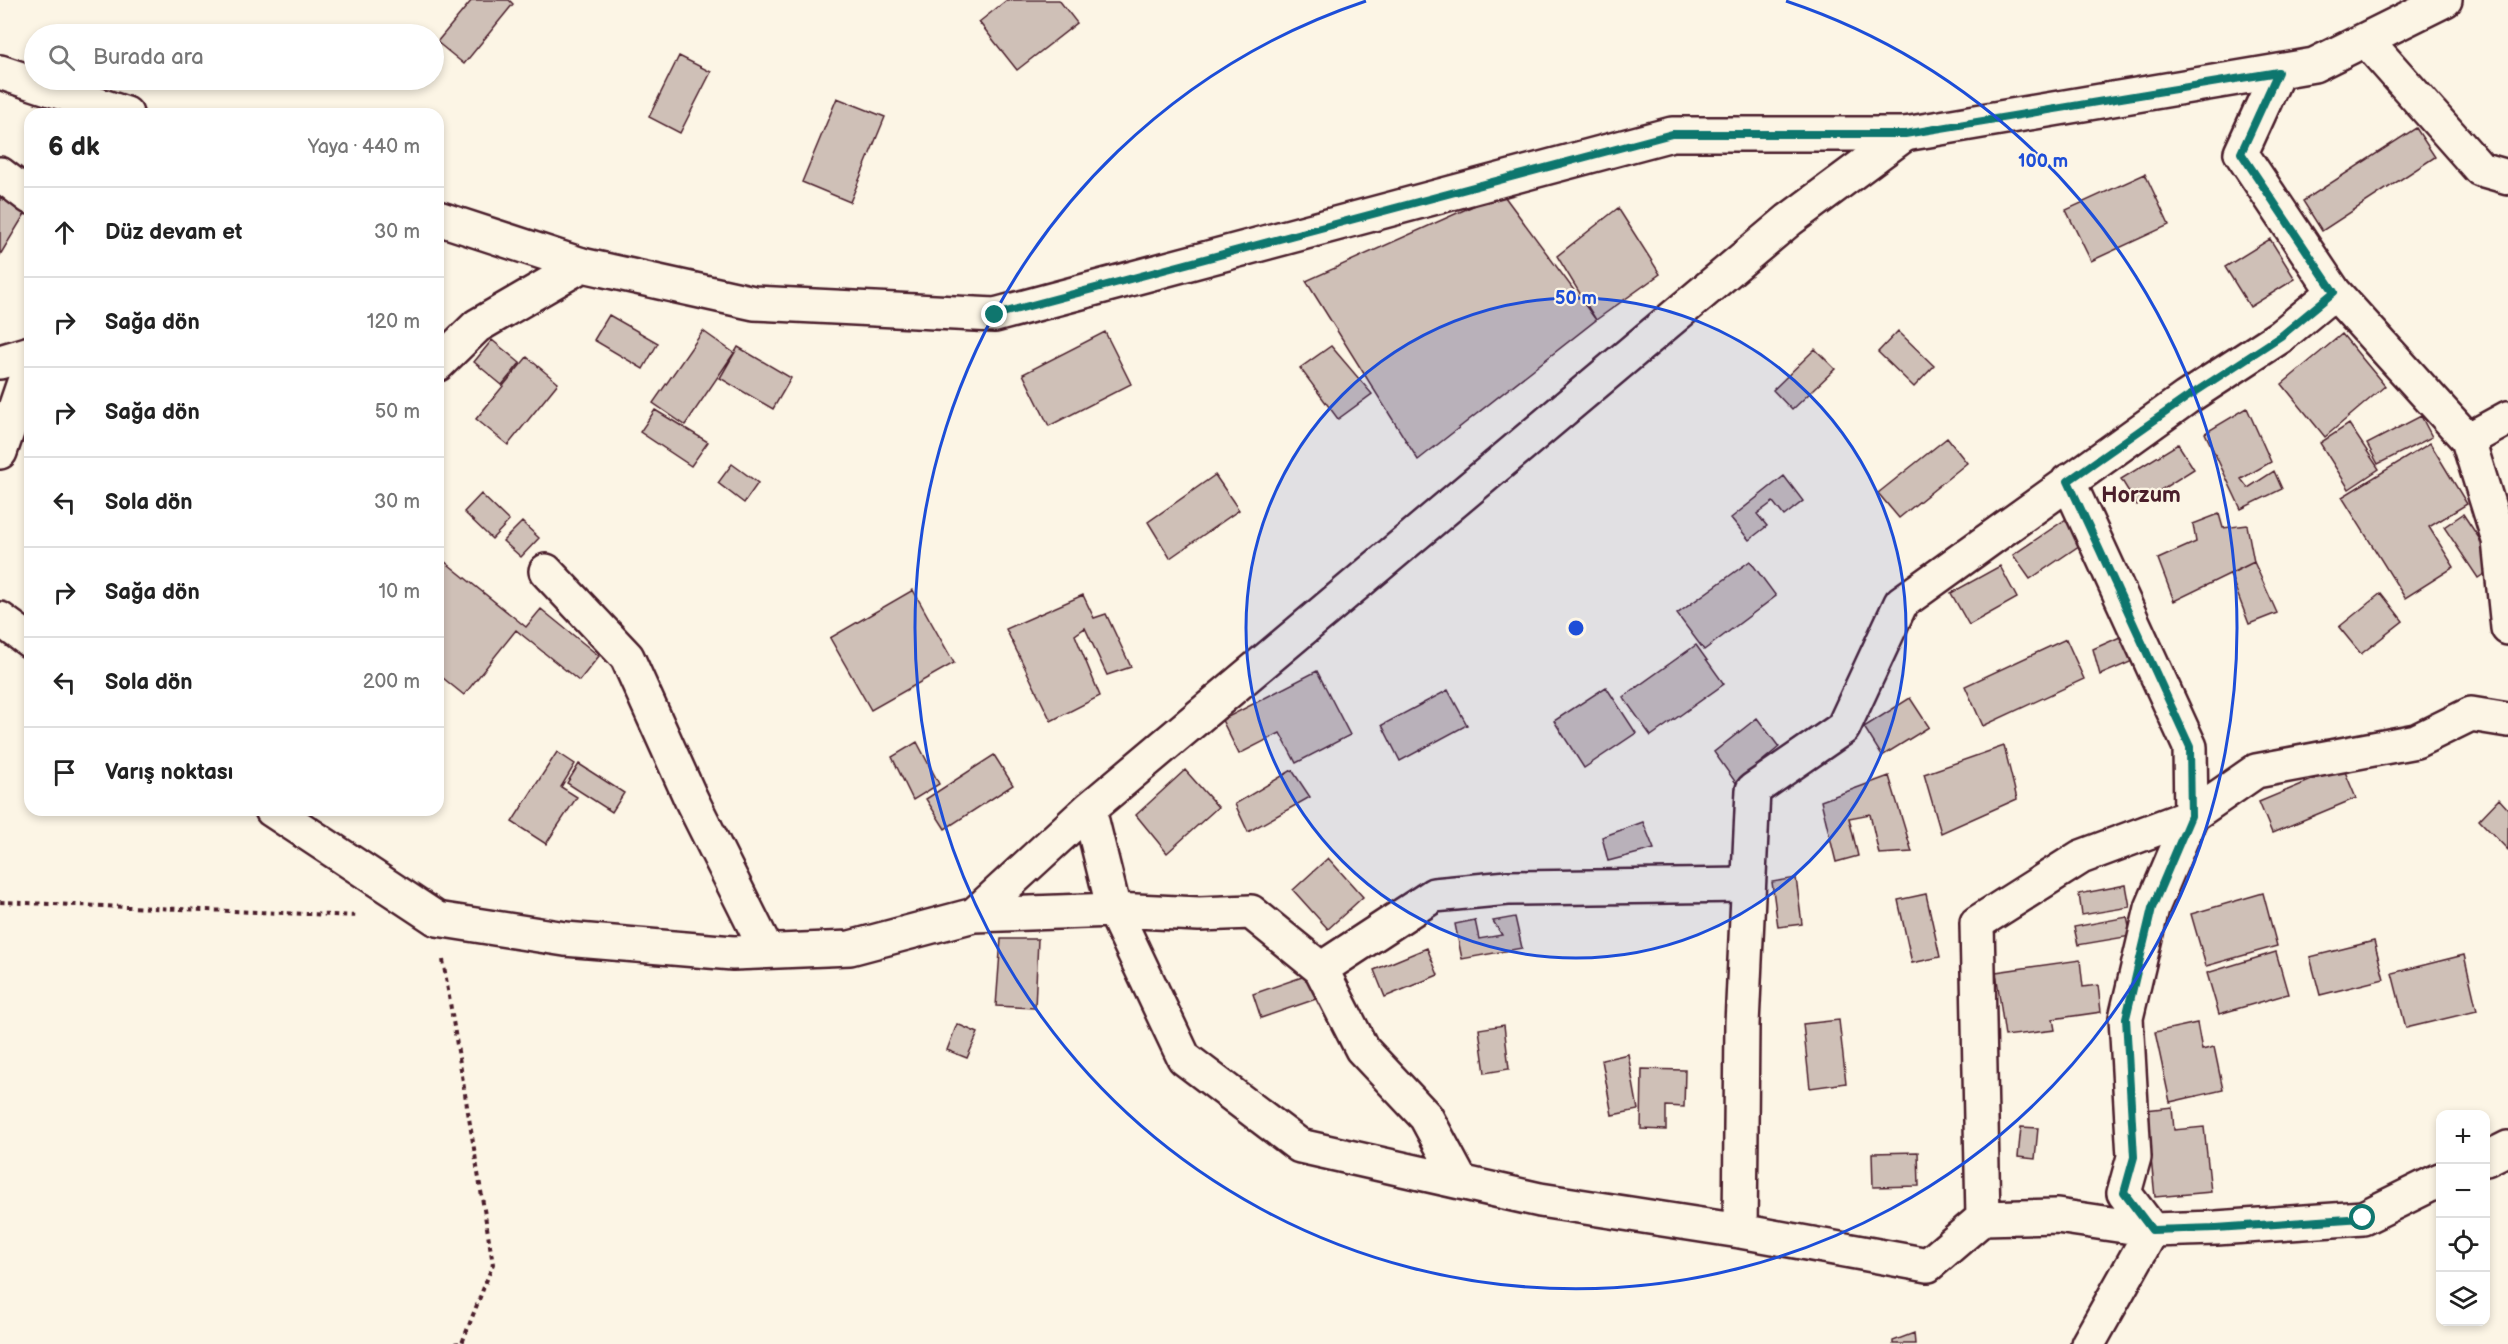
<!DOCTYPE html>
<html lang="tr">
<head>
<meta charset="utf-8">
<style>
	:root { --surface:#fff; --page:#f2f2f2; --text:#222; --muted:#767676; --line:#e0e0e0 }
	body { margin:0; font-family:"Balsamiq Sans",sans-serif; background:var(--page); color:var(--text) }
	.controls { position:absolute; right:18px; bottom:18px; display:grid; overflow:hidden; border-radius:12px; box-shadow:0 3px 9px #0003 }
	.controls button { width:54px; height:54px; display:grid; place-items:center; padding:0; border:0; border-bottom:2px solid var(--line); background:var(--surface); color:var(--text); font:30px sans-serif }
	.stop { position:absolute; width:18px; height:18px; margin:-14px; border:4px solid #0f766e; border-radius:50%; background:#fff }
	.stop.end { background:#0f766e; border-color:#fff; box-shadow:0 2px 6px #0008 }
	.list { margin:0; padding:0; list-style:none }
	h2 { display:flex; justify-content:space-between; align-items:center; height:78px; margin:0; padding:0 24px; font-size:26px }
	h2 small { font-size:20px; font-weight:400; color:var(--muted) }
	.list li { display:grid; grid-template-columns:39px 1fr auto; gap:18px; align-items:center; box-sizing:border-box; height:90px; padding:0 24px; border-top:2px solid var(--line) }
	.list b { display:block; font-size:22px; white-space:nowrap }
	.list em { font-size:20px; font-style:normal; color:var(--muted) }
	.icon { flex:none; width:33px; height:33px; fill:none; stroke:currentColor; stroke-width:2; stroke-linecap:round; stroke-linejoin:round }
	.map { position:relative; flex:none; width:2508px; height:1344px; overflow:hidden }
	.search { position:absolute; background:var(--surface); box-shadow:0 3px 9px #0003; left:24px; top:24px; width:420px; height:66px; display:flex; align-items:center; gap:15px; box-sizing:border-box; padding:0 21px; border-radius:33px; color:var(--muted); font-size:22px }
	.panel { position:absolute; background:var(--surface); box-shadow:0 3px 9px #0003; left:24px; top:108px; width:420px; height:708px; border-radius:18px }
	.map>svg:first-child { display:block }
	.building { fill:#cfc0b7; stroke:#4a1f2b; stroke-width:1.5 }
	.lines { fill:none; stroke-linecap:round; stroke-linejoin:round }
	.minor-casing { stroke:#4a1f2b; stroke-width:38 }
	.tertiary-casing { stroke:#4a1f2b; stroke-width:38 }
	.path { stroke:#4a1f2b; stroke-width:4; stroke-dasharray:4.5 4.5; stroke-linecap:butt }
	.minor { stroke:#fcf5e5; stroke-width:33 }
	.tertiary { stroke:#fcf5e5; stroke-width:33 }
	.route { stroke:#0f766e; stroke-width:8 }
	.ring { fill:none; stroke:#1d4ed8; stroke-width:3 }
	.labels { text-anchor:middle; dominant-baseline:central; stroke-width:4.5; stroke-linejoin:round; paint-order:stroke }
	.quarter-label { font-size:22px; font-weight:bold; fill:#4a1f2b; stroke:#fcf5e5 }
	.centre { fill:#1d4ed8; stroke:#fcf5e5; stroke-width:3 }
	.ring-label { font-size:18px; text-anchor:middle; font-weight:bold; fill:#1d4ed8; stroke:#fcf5e5; stroke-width:4.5; stroke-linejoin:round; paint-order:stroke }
</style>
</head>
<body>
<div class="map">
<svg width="2508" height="1344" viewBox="0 0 2508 1344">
	<rect width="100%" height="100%" fill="#fcf5e5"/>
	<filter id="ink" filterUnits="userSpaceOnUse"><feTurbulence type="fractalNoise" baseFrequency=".0167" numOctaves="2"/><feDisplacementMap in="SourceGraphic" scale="12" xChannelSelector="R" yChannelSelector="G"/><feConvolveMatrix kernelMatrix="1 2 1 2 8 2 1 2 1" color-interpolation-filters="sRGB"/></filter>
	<g filter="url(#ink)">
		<path class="building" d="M 472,0 L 509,0 L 513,4 L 464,64 L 437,42 Z
			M 1007,0 L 1059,0 L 1077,23 L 1017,70 L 979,22 Z
			M 679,56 L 711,72 L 680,133 L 649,117 Z
			M 837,98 L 885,117 L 850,202 L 802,182 Z
			M 2416,128 L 2435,157 L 2322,231 L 2303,201 Z
			M 2145,174 L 2169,225 L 2091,261 L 2066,210 Z
			M 1502,193 L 1596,320 L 1418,460 L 1306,281 Z
			M 0,197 L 26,212 L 0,255 Z
			M 1618,208 L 1660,274 L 1596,320 L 1557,256 Z
			M 2270,239 L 2295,279 L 2250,307 L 2225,267 Z
			M 609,315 L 658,343 L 643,369 L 594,340 Z
			M 703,331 L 734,353 L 685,425 L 653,403 Z
			M 1898,331 L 1934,366 L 1914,387 L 1878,352 Z
			M 1105,332 L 1131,384 L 1049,426 L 1023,374 Z
			M 2342,334 L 2385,386 L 2325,437 L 2282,384 Z
			M 492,340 L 520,363 L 502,385 L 474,362 Z
			M 1331,346 L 1372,394 L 1338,419 L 1300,368 Z
			M 738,347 L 791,378 L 773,409 L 720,378 Z
			M 1815,349 L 1835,369 L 1792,410 L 1773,390 Z
			M 527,357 L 558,383 L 508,445 L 476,419 Z
			M 2247,408 L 2271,462 L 2241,479 L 2248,488 L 2274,471 L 2282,489 L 2241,509 L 2205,433 Z
			M 655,410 L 708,442 L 691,466 L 640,432 Z
			M 2421,416 L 2432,437 L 2378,464 L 2367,444 Z
			M 2349,424 L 2379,469 L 2349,489 L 2320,443 Z
			M 1947,438 L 1967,463 L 1899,518 L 1878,493 Z
			M 2430,443 L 2467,504 L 2429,527 L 2454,567 L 2405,598 L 2342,497 Z
			M 2178,444 L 2194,469 L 2137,505 L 2121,479 Z
			M 732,464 L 758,483 L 744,503 L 718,483 Z
			M 1215,475 L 1239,510 L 1170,558 L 1148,522 Z
			M 1784,476 L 1803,501 L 1784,516 L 1773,502 L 1757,514 L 1767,526 L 1749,540 L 1731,518 Z
			M 481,494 L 509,521 L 492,539 L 464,512 Z
			M 2219,514 L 2223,528 L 2247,525 L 2254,562 L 2174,601 L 2158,559 L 2196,542 L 2193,524 Z
			M 2463,514 L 2497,565 L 2478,578 L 2444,527 Z
			M 2072,515 L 2089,539 L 2030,579 L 2013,555 Z
			M 522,522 L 539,538 L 521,557 L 503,541 Z
			M 439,557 L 526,627 L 541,609 L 599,656 L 579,681 L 516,630 L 464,695 L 438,674 Z
			M 1750,561 L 1776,596 L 1704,650 L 1677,614 Z
			M 2254,562 L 2277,613 L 2249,624 L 2230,574 Z
			M 2000,566 L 2017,598 L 1969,625 L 1951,593 Z
			M 913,590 L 954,663 L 871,710 L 830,638 Z
			M 2381,593 L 2403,621 L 2361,654 L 2339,627 Z
			M 1083,595 L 1094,618 L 1106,614 L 1131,667 L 1107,675 L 1085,628 L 1075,635 L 1100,696 L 1051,721 L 1006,629 Z
			M 2129,633 L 2142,657 L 2100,675 L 2093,649 Z
			M 2066,639 L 2084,679 L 1983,726 L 1965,686 Z
			M 1696,645 L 1724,684 L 1651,736 L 1623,697 Z
			M 1317,671 L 1350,735 L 1296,763 L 1280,733 L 1239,754 L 1222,720 Z
			M 1606,687 L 1636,733 L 1584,768 L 1554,721 Z
			M 1448,690 L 1467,725 L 1400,761 L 1382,725 Z
			M 1910,698 L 1929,727 L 1882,756 L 1864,727 Z
			M 1757,718 L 1779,747 L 1736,783 L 1714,752 Z
			M 917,742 L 939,784 L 913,800 L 892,757 Z
			M 2004,746 L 2017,799 L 1941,833 L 1924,774 Z
			M 557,752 L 575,764 L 561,787 L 577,797 L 546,844 L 512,822 Z
			M 994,755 L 1013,785 L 945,829 L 926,799 Z
			M 579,764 L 624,793 L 612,812 L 567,783 Z
			M 2343,767 L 2356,798 L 2272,833 L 2259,802 Z
			M 1185,770 L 1218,807 L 1167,853 L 1136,815 Z
			M 1292,770 L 1310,797 L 1248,832 L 1235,804 Z
			M 1889,776 L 1912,852 L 1879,854 L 1870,814 L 1849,818 L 1858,856 L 1836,862 L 1821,801 Z
			M 2499,799 L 2508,809 L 2508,850 L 2479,820 Z
			M 1643,822 L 1654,849 L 1608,861 L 1602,837 Z
			M 1328,858 L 1363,897 L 1328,929 L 1293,890 Z
			M 1796,878 L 1802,924 L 1778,927 L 1772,882 Z
			M 2126,885 L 2130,907 L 2082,915 L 2079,894 Z
			M 2263,893 L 2277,946 L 2206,966 L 2191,914 Z
			M 1926,894 L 1940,957 L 1912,963 L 1898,900 Z
			M 1515,917 L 1522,948 L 1462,959 L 1455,924 L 1475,920 L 1479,939 L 1502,935 L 1493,921 Z
			M 2127,917 L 2131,936 L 2078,945 L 2074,927 Z
			M 1001,939 L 1038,939 L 1035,1008 L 996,1006 Z
			M 2374,941 L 2384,979 L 2320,995 L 2310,957 Z
			M 1427,948 L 1438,975 L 1385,997 L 1374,970 Z
			M 2276,952 L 2288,994 L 2219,1014 L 2207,973 Z
			M 2464,955 L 2477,1011 L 2406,1028 L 2392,973 Z
			M 2080,960 L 2083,987 L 2098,985 L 2101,1012 L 2053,1019 L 2055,1030 L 2005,1036 L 1996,972 Z
			M 1308,975 L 1316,999 L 1261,1018 L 1253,994 Z
			M 1839,1020 L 1846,1083 L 1810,1088 L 1803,1024 Z
			M 2197,1023 L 2202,1050 L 2214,1047 L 2223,1090 L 2170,1102 L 2155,1032 Z
			M 957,1024 L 978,1033 L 967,1058 L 947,1050 Z
			M 1504,1025 L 1509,1069 L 1485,1073 L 1479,1029 Z
			M 1628,1054 L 1638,1110 L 1612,1115 L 1602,1060 Z
			M 1642,1069 L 1685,1070 L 1684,1107 L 1666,1106 L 1666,1130 L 1641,1129 Z
			M 2172,1107 L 2174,1130 L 2204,1127 L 2211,1192 L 2155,1197 L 2146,1110 Z
			M 2021,1127 L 2038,1128 L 2035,1159 L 2018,1157 Z
			M 1918,1152 L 1919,1186 L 1873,1187 L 1872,1153 Z
			M 1914,1333 L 1915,1344 L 1893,1344 L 1893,1341 Z"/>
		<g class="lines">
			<g class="minor-casing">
				<path id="minor" d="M 2366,40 L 2480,169 L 2508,177
					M 0,174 L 30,197
					M 2334,292 L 2468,440 L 2508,418
					M 0,362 L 30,353
					M 438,364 L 477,326 L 582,265
					M 2468,440 L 2499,540 L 2508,628
					M 0,452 L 30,365
					M 2068,481 L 2190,747 L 2191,816 L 2152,908 L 2126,1018 L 2134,1157 L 2124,1193 L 2152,1230
					M 546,571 L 627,657 L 691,799 L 767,951
					M 0,619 L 30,641
					M 1089,809 L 1114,910 L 1199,914 L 1251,912 L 1321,969 L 1362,1049 L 1426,1117 L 1461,1182
					M 272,810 L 437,919 L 565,939 L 733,953 L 850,948 L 974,915 L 1089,809 L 1789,220 L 1905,134
					M 974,915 L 1114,910 L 1184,1058 L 1300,1146 L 1540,1200 L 1740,1231 L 1928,1265 L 1983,1218 L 1977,923 L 2081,857 L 2191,816 L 2256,771 L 2416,741 L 2471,714 L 2508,720
					M 1321,969 L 1434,895 L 1508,888 L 1747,885
					M 2486,1159 L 2508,1148
					M 1983,1218 L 2057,1216 L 2152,1230 L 2216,1228 L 2363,1218 L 2440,1180
					M 1740,1231 L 1742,1024 L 1753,790 L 1843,728 L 1901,603 L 2186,398 L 2281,336 L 2334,292 L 2241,153 L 2278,72
					M 2088,1344 L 2152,1230"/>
			</g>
			<g class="tertiary-casing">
				<path id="tertiary" d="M 0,72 L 126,114
					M 438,218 L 582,265 L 754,303 L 995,315 L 1672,134 L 1905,134 L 2314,65 L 2445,0"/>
			</g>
			<path class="path" d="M 0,902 L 359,916
				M 443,960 L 493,1264 L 462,1343 L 452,1344"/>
			<use href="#minor" class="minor"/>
			<use href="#tertiary" class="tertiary"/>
		</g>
	</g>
	<g class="lines" filter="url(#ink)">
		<path class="route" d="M 995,315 L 1672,134 L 1905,134 L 2278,72 L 2241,153 L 2334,292 L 2281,336 L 2186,398 L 2068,481 L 2190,747 L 2191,816 L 2152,908 L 2126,1018 L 2134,1157 L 2124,1193 L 2152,1230 L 2216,1228 L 2363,1218"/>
	</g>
	<circle cx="1576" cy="628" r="330" fill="#1d4ed8" fill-opacity=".12"/>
	<g class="ring">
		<circle cx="1576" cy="628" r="330"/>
		<path d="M1786 1A661 661 0 1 1 1366 1"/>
	</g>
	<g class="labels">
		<g class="quarter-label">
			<text x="2141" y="495">Horzum</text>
		</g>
	</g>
	<circle cx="1576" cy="628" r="9" class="centre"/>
	<g class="ring-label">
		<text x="2043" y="167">100 m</text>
		<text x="1576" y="304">50 m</text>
	</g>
</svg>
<div class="controls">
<button>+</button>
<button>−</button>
<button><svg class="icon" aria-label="locate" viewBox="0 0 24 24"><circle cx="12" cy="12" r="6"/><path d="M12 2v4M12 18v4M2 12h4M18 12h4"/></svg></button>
<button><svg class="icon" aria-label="layers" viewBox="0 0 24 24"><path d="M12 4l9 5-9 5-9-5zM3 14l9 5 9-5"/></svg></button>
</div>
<div class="stop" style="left:2363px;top:1218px"></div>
<div class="stop end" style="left:995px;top:315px"></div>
<div class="search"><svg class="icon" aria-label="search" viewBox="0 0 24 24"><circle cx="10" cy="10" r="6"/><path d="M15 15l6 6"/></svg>Burada ara</div>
<section class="panel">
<h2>6 dk<small>Yaya · 440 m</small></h2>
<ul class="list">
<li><svg class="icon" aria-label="ahead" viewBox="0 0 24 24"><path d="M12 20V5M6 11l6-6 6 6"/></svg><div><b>Düz devam et</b></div><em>30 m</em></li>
<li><svg class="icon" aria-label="right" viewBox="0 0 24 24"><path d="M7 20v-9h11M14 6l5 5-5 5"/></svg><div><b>Sağa dön</b></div><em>120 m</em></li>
<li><svg class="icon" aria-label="right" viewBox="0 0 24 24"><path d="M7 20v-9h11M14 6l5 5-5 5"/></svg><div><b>Sağa dön</b></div><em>50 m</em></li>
<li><svg class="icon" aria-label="left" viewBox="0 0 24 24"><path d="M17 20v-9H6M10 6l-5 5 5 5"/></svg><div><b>Sola dön</b></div><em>30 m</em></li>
<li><svg class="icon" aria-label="right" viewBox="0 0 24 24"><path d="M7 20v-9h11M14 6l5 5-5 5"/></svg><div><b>Sağa dön</b></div><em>10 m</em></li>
<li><svg class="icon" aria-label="left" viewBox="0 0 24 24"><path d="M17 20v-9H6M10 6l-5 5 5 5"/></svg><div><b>Sola dön</b></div><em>200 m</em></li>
<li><svg class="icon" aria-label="arrive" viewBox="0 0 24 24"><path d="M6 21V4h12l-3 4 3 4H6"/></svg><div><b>Varış noktası</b></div></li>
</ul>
</section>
</div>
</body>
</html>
